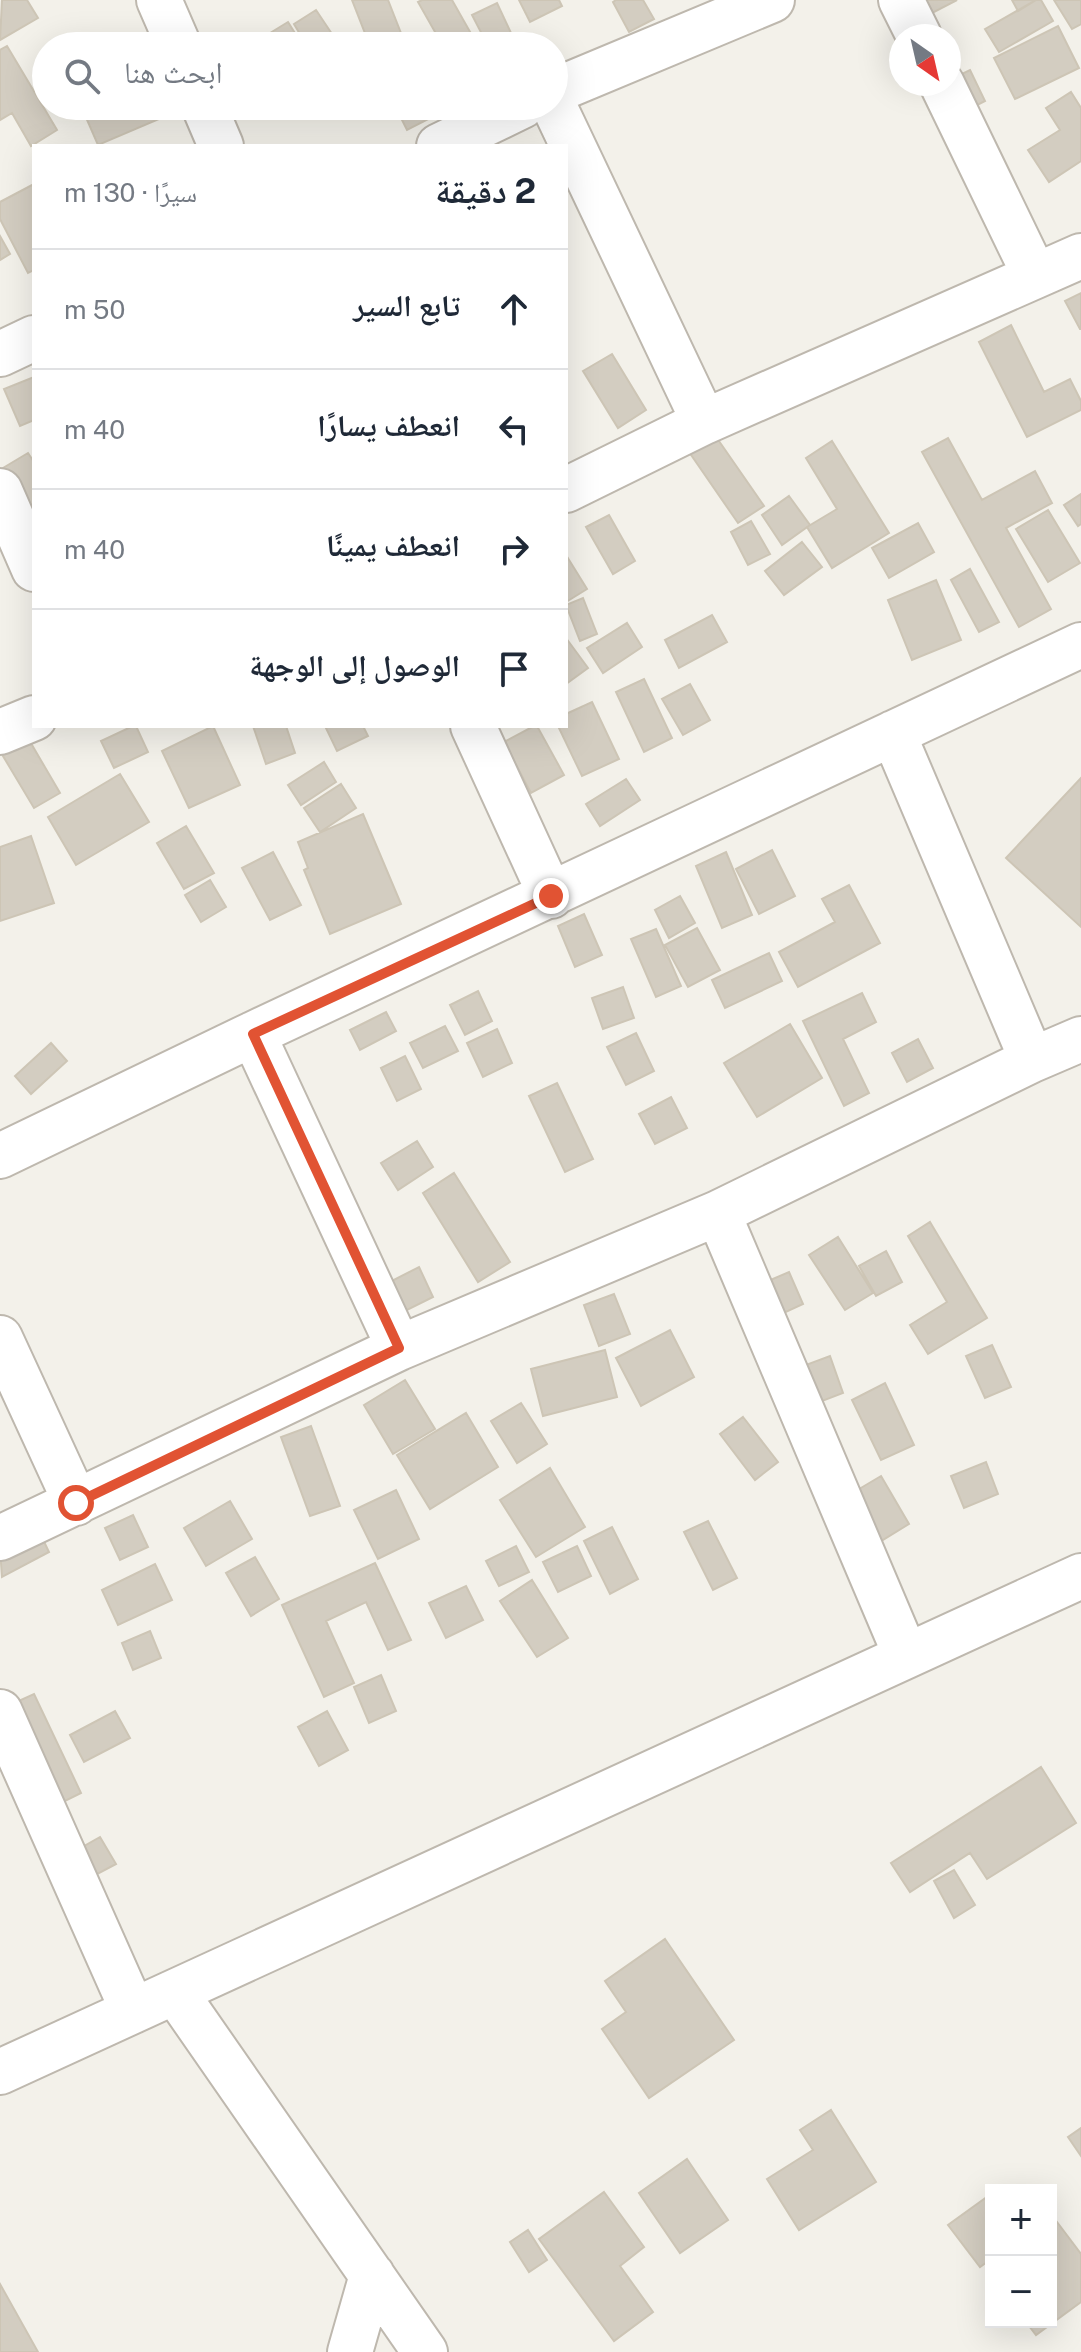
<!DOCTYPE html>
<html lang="ar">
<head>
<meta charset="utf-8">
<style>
	:root { --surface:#fff; --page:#f2f2f3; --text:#1f2937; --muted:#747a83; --line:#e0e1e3 }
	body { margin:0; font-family:"Public Sans","Noto Naskh Arabic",sans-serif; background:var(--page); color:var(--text); direction:rtl }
	.controls { position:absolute; right:24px; bottom:24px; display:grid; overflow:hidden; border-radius:0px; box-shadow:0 8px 32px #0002 }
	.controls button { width:72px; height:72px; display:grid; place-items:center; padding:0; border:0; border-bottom:2px solid var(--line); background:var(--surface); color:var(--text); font:40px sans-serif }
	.compass { position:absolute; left:889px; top:24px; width:72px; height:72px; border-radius:50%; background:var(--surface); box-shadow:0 8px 32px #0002; rotate:146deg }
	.stop { position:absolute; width:24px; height:24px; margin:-18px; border:6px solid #e15333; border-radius:50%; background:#fff }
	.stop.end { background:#e15333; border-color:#fff; box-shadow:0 2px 8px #0008 }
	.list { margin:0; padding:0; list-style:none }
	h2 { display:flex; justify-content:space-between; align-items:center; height:104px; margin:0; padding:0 32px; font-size:34px }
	h2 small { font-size:26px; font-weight:400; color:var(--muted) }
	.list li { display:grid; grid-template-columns:52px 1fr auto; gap:24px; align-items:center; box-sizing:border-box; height:120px; padding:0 32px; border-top:2px solid var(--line) }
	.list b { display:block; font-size:30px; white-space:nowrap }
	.list em { font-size:26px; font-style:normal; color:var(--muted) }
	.icon { flex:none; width:44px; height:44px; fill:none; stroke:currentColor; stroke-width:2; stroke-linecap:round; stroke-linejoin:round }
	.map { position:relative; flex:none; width:1081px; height:2352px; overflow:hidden; direction:ltr }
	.search { position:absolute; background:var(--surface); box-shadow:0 8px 32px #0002; left:32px; top:32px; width:536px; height:88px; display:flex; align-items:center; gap:20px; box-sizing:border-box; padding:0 28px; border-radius:44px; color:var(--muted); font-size:30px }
	.panel { position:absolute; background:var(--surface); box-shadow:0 8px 32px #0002; left:32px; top:144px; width:536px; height:584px; border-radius:0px; direction:rtl }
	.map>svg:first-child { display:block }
	.building { fill:#d3cdc1; stroke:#cdc5b5; stroke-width:2 }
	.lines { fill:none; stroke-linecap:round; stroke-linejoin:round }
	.minor-casing { stroke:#beb8ae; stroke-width:48 }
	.minor { stroke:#fff; stroke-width:44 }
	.route { stroke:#e15333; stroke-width:10 }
</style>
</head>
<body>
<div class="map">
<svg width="1081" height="2352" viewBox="0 0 1081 2352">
	<rect width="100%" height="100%" fill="#f3f1ea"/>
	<path class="building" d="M 2,0 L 27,0 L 38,18 L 0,40 Z
		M 352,0 L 388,0 L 406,46 L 370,46 Z
		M 422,0 L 452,0 L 478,46 L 443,46 L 418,2 Z
		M 519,0 L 559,0 L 562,6 L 530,22 Z
		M 616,0 L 643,0 L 654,19 L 629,32 L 613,2 Z
		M 898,0 L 957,0 L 911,24 Z
		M 1012,0 L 1036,0 L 1018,11 Z
		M 1036,0 L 1041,0 L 1053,21 L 999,52 L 985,29 Z
		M 1054,0 L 1081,0 L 1081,24 L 1072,29 Z
		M 497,3 L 511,33 L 487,44 L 472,15 Z
		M 316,10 L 340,46 L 307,46 L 294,24 Z
		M 288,22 L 303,46 L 249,46 Z
		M 1058,26 L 1079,68 L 1015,99 L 994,58 Z
		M 7,46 L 57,130 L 31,146 L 12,113 L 0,120 L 0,50 Z
		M 970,70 L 985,101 L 950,119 L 949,80 Z
		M 1071,92 L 1081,108 L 1081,161 L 1049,182 L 1028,150 L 1060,130 L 1046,108 Z
		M 81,106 L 154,106 L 159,119 L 98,145 Z
		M 395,106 L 431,106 L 436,115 L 407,130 Z
		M 34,184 L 34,270 L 28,273 L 0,219 L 0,202 Z
		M 0,236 L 10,254 L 0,260 Z
		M 1081,293 L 1081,329 L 1080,329 L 1065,301 Z
		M 1011,325 L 1044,392 L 1070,379 L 1081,401 L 1081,410 L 1027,437 L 979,342 Z
		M 612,354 L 646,410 L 618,428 L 583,371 Z
		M 34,377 L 34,420 L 20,426 L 4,389 Z
		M 712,431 L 764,506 L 738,523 L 687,449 Z
		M 948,438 L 982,500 L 1035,471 L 1052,503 L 1006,528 L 1051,609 L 1019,627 L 922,452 Z
		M 832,441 L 889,533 L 832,568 L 807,527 L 837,509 L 806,458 Z
		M 28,453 L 34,462 L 34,517 L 3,468 Z
		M 1081,494 L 1081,524 L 1078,526 L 1064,505 Z
		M 789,496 L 810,525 L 782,545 L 762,515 Z
		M 1048,510 L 1080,563 L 1048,582 L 1016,529 Z
		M 609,515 L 635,561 L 613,574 L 586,527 Z
		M 751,521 L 770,554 L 748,565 L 731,532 Z
		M 918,523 L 934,552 L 889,578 L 872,548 Z
		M 802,542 L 822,567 L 784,595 L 765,571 Z
		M 566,555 L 587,589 L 566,602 Z
		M 970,569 L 999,622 L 979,632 L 951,580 Z
		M 936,580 L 961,640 L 912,660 L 888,600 Z
		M 583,598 L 597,634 L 580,641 L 566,605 Z
		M 712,615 L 727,642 L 679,668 L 665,640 Z
		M 627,623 L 642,647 L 603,673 L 587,648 Z
		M 566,638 L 588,668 L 566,684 Z
		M 644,679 L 672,738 L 644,752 L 616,692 Z
		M 690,684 L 710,720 L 683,735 L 662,699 Z
		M 592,702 L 619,759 L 582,776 L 558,726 L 566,726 L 566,714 Z
		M 133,726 L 136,726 L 148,752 L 114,768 L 101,741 Z
		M 213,726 L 240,785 L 189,808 L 162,751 Z
		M 253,726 L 286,726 L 295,753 L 266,764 Z
		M 325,726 L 363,726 L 368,736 L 337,751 Z
		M 534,726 L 537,726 L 564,775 L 531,793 L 504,742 Z
		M 25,733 L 60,793 L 34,808 L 0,751 Z
		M 324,762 L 336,782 L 301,805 L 288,785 Z
		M 120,774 L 149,822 L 76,865 L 48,817 Z
		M 1081,778 L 1081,927 L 1006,858 Z
		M 626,779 L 640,800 L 600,826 L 586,804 Z
		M 341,784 L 356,808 L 320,832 L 304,808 Z
		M 363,814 L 401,904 L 330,934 L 304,870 L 308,868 L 298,842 Z
		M 186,826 L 214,873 L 184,889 L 157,843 Z
		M 31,836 L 54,903 L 0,921 L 0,847 Z
		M 772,850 L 795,896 L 759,914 L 736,869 Z
		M 273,852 L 301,905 L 270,920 L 242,868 Z
		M 726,852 L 752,915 L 722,928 L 696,866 Z
		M 210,880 L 226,907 L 201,922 L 185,895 Z
		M 849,885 L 880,943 L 798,987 L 779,952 L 835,922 L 822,899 Z
		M 680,896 L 695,923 L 669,938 L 655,910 Z
		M 584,914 L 602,955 L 575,967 L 558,926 Z
		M 697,928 L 720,970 L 688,987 L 665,945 Z
		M 656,929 L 681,986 L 656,997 L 631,939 Z
		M 769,953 L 782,981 L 725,1008 L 712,980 Z
		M 623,987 L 634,1018 L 603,1029 L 592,998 Z
		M 478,991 L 492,1021 L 465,1035 L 450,1005 Z
		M 862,993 L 876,1022 L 843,1039 L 869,1093 L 844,1106 L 803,1021 Z
		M 386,1012 L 396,1031 L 360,1050 L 350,1030 Z
		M 790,1024 L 822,1078 L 757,1117 L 724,1063 Z
		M 445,1026 L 458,1051 L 423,1068 L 410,1043 Z
		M 497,1029 L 512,1063 L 483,1077 L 467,1043 Z
		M 636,1033 L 654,1071 L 626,1085 L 607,1047 Z
		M 918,1039 L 933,1068 L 907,1082 L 892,1053 Z
		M 51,1043 L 67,1061 L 31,1094 L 15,1076 Z
		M 405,1056 L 421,1089 L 397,1101 L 381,1068 Z
		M 557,1083 L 593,1159 L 565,1172 L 529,1096 Z
		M 671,1097 L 687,1128 L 655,1144 L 639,1114 Z
		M 417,1141 L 433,1167 L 398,1190 L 381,1163 Z
		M 454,1173 L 510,1262 L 478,1282 L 423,1193 Z
		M 930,1222 L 987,1318 L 928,1354 L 910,1325 L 947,1302 L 908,1236 Z
		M 838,1237 L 873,1293 L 845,1310 L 809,1255 Z
		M 886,1251 L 902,1282 L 876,1296 L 859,1266 Z
		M 419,1267 L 433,1297 L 399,1314 L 384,1285 Z
		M 789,1272 L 803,1304 L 775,1317 L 761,1284 Z
		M 614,1294 L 630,1334 L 599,1346 L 584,1305 Z
		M 670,1330 L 694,1377 L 641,1406 L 616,1358 Z
		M 992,1345 L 1011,1387 L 985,1398 L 966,1356 Z
		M 605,1350 L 617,1397 L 543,1416 L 531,1369 Z
		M 830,1356 L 843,1393 L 809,1406 L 795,1369 Z
		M 405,1380 L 435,1429 L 393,1454 L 364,1405 Z
		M 885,1383 L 914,1445 L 881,1460 L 852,1400 Z
		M 521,1403 L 547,1444 L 517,1463 L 491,1421 Z
		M 466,1413 L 498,1467 L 430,1509 L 397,1455 Z
		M 743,1417 L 778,1462 L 755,1480 L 720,1434 Z
		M 311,1426 L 340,1506 L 310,1516 L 281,1437 Z
		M 986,1462 L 998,1494 L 964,1508 L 951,1476 Z
		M 550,1468 L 585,1527 L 536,1557 L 500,1500 Z
		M 881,1476 L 909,1524 L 873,1546 L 844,1498 Z
		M 396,1490 L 419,1539 L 378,1559 L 354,1510 Z
		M 230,1501 L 252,1539 L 206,1566 L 184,1528 Z
		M 133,1515 L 148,1547 L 120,1560 L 105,1528 Z
		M 708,1521 L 737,1578 L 713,1590 L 684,1532 Z
		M 612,1527 L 638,1579 L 610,1594 L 584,1541 Z
		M 38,1529 L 49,1552 L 2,1577 L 0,1549 Z
		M 516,1546 L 529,1572 L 499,1586 L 486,1561 Z
		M 577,1546 L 591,1576 L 558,1592 L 543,1562 Z
		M 255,1557 L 279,1599 L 251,1616 L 226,1573 Z
		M 375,1563 L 411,1640 L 388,1650 L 366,1602 L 326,1621 L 354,1683 L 324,1697 L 282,1605 Z
		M 155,1564 L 172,1600 L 118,1625 L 102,1590 Z
		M 532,1580 L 568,1638 L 537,1657 L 500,1601 Z
		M 466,1586 L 483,1620 L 446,1638 L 429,1603 Z
		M 150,1631 L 161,1658 L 133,1670 L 122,1643 Z
		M 381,1675 L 396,1711 L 369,1723 L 354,1687 Z
		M 34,1694 L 81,1793 L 59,1804 L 12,1704 Z
		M 115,1711 L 130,1738 L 84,1762 L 70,1735 Z
		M 327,1711 L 348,1750 L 319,1766 L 298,1727 Z
		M 1041,1767 L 1076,1823 L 987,1879 L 970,1853 L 910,1892 L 891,1863 Z
		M 100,1837 L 116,1864 L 86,1880 L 72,1853 Z
		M 954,1870 L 975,1905 L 954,1918 L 934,1881 Z
		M 665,1939 L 734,2040 L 649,2098 L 602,2029 L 626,2012 L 605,1981 Z
		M 831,2110 L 876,2182 L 799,2230 L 767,2179 L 813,2150 L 800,2130 Z
		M 1081,2128 L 1081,2156 L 1068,2137 Z
		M 687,2159 L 728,2220 L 680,2253 L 639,2193 Z
		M 604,2192 L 644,2247 L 620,2266 L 653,2312 L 614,2341 L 539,2239 Z
		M 991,2194 L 991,2259 L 980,2267 L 948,2225 Z
		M 1051,2214 L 1081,2254 L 1081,2302 L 1036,2335 L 1026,2322 L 1051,2322 Z
		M 528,2230 L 547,2260 L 529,2272 L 510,2242 Z
		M 0,2284 L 38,2352 L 0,2352 Z"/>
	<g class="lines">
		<g class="minor-casing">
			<path id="minor" d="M 159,0 L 179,46
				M 901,0 L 919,36
				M 942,84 L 1035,276
				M 554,91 L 772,0
				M 204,106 L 221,146
				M 554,106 L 704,422
				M 439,146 L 522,106
				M 0,354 L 34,338
				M 566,490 L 704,422 L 1081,256
				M 0,491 L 34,569
				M 473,726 L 551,896
				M 0,732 L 34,718
				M 893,733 L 1032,1060
				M 253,1034 L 399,1348
				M 0,1156 L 253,1034 L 1081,645
				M 718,1213 L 906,1656
				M 0,1338 L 76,1503
				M 0,1538 L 399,1348 L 718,1213 L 1032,1060 L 1081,1039
				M 0,1712 L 133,2011
				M 175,1992 L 425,2352
				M 0,2072 L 1081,1576
				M 350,2352 L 372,2275"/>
		</g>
		<use href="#minor" class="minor"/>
	</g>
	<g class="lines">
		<path class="route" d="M 76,1503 L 399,1348 L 253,1034 L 551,896"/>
	</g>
</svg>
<div class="controls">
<button>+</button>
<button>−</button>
</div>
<svg class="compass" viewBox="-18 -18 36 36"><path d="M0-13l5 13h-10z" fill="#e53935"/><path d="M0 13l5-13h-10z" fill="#747a83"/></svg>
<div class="stop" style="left:76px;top:1503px"></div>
<div class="stop end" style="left:551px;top:896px"></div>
<div class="search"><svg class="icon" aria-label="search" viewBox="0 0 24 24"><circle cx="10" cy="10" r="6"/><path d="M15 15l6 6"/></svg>ابحث هنا</div>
<section class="panel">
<h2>2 دقيقة<small>سيرًا · 130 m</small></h2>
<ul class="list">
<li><svg class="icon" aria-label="ahead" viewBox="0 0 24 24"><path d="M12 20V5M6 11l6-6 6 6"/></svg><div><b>تابع السير</b></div><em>50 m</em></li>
<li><svg class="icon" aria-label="left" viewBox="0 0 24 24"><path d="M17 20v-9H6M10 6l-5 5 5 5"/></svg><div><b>انعطف يسارًا</b></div><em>40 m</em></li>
<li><svg class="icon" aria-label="right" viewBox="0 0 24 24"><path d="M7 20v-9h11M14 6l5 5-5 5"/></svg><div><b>انعطف يمينًا</b></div><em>40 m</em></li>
<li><svg class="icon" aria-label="arrive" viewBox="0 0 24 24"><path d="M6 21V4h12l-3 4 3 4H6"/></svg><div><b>الوصول إلى الوجهة</b></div></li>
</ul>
</section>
</div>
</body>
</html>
